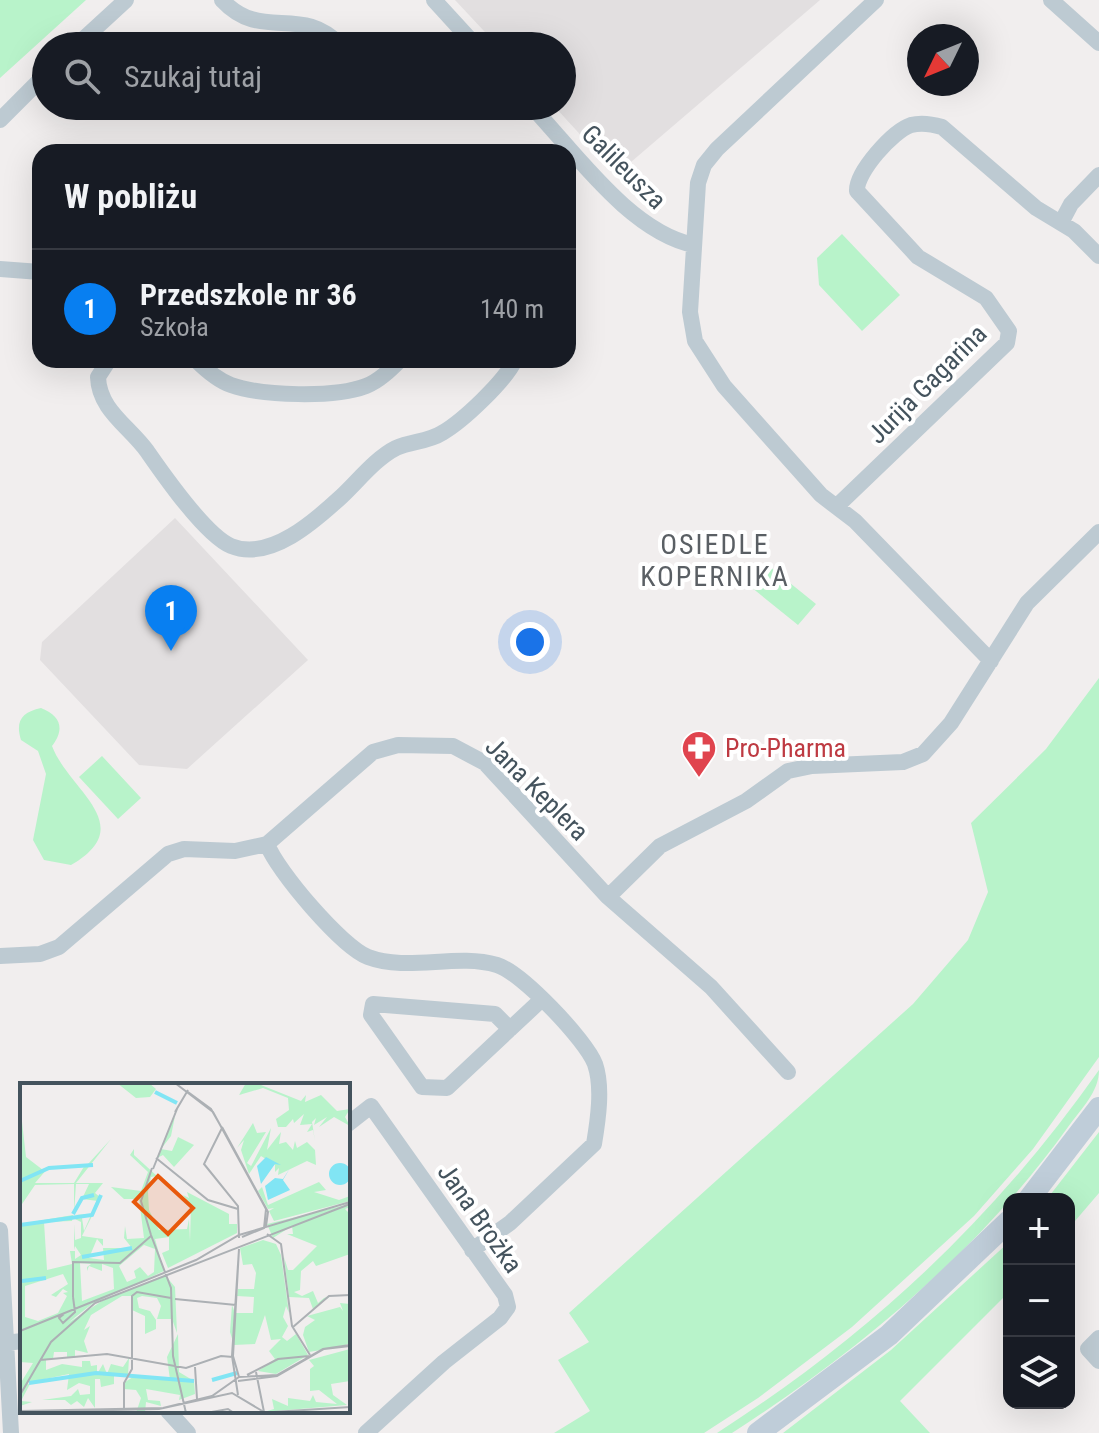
<!DOCTYPE html>
<html lang="pl">
<head>
<meta charset="utf-8">
<style>
	:root { --surface:#171b24; --page:#242831; --text:#f1f3f6; --muted:#9ea1a6; --line:#363941; --accent:#087ff1 }
	body { margin:0; font-family:"Roboto Condensed",sans-serif; background:var(--page); color:var(--text) }
	.controls { position:absolute; right:24px; bottom:24px; display:grid; overflow:hidden; border-radius:16px; box-shadow:0 8px 32px #0002 }
	.controls button { width:72px; height:72px; display:grid; place-items:center; padding:0; border:0; border-bottom:2px solid var(--line); background:var(--surface); color:var(--text); font:40px sans-serif }
	.compass { position:absolute; left:907px; top:24px; width:72px; height:72px; border-radius:50%; background:var(--surface); box-shadow:0 8px 32px #0002; rotate:227deg }
	.you { position:absolute; left:530px; top:642px; width:28px; height:28px; margin:-20px; border:6px solid #fff; border-radius:50%; background:#1a73e8; box-shadow:0 0 0 12px #1a73e833 }
	.badge { display:grid; place-items:center; width:52px; height:52px; border-radius:50%; background:var(--accent); color:#fff; font-size:26px; font-weight:700 }
	.pin { position:absolute; translate:-50% -66px; filter:drop-shadow(0 2px 4px #0008) }
	.pin::after { content:''; position:absolute; top:42px; width:28px; height:24px; background:inherit; clip-path:polygon(0 0,100% 0,50% 100%) }
	.list { margin:0; padding:0; list-style:none }
	h2 { display:flex; justify-content:space-between; align-items:center; height:104px; margin:0; padding:0 32px; font-size:34px }
	h2 small { font-size:26px; font-weight:400; color:var(--muted) }
	.list li { display:grid; grid-template-columns:52px 1fr auto; gap:24px; align-items:center; box-sizing:border-box; height:120px; padding:0 32px; border-top:2px solid var(--line) }
	.list b { display:block; font-size:30px; white-space:nowrap }
	.list p { margin:0; font-size:26px; white-space:nowrap; color:var(--muted) }
	.list em { font-size:26px; font-style:normal; color:var(--muted) }
	.icon { flex:none; width:44px; height:44px; fill:none; stroke:currentColor; stroke-width:2; stroke-linecap:round; stroke-linejoin:round }
	.map { position:relative; flex:none; width:1099px; height:1433px; overflow:hidden }
	.search { position:absolute; background:var(--surface); box-shadow:0 8px 32px #0002; left:32px; top:32px; width:544px; height:88px; display:flex; align-items:center; gap:20px; box-sizing:border-box; padding:0 28px; border-radius:44px; color:var(--muted); font-size:30px }
	.panel { position:absolute; background:var(--surface); box-shadow:0 8px 32px #0002; left:32px; top:144px; width:544px; height:224px; border-radius:24px }
	.map>svg:first-child { display:block }
	.education { fill:#e2dfe0 }
	.green { fill:#b8f3ca }
	.lines { fill:none; stroke-linecap:round; stroke-linejoin:round }
	.street { stroke:#bdcad2; stroke-width:16 }
	.secondary { stroke:#bfcdd9; stroke-width:22 }
	.labels { text-anchor:middle; dominant-baseline:central; stroke-width:8; stroke-linejoin:round; paint-order:stroke }
	.street-label { font-size:26px; fill:#44535d; stroke:#fff }
	.health-label { font-size:26px; fill:#be3a42; stroke:#fff; text-anchor:start }
	.neighbourhood-label { font-size:28px; letter-spacing:2px; fill:#5a5f64; stroke:#fff }
	.inset-river { fill:none; stroke:#81e5f4; stroke-width:4 }
	.inset-road { fill:none; stroke:#acb0b4; stroke-width:2 }
	.view { fill:#e8590c; fill-opacity:0.15; stroke:#e8590c; stroke-width:4 }
	.inset-edge { fill:none; stroke:#44535d; stroke-width:4 }
</style>
</head>
<body>
<div class="map">
<svg width="1099" height="1433" viewBox="0 0 1099 1433">
	<rect width="100%" height="100%" fill="#f1eeee"/>
	<path class="education" d="M 455,0 L 820,0 L 624,168 L 609,166 L 554,106 L 562,106 L 562,46 L 498,46 Z
		M 175,518 L 308,660 L 187,769 L 139,765 L 40,660 L 42,642 Z"/>
	<path class="green" d="M 0,0 L 86,0 L 0,78 Z
		M 842,234 L 900,295 L 862,331 L 819,285 L 817,258 Z
		M 769,566 L 816,604 L 798,625 L 751,587 Z
		M 1099,678 L 1099,1057 L 1033,1149 L 974,1216 L 852,1327 L 758,1398 L 704,1433 L 554,1433 L 590,1411 L 558,1360 L 589,1342 L 569,1313 L 913,1004 L 968,940 L 988,892 L 971,823 L 1046,749 Z
		M 41,708 C 61,716 65,729 52,746 C 69,791 140,825 71,865 L 44,860 L 33,840 L 46,774 L 38,751 L 21,740 C 15,721 22,712 41,708 Z
		M 102,756 L 141,798 L 118,819 L 79,777 Z
		M 1099,1070 C 1099,1092 1081,1109 1068,1127 C 980,1250 859,1351 732,1433 L 717,1433 C 871,1334 994,1219 1099,1070 Z
		M 1099,1132 L 1099,1193 L 1069,1228 L 1069,1199 L 1047,1199 Z
		M 1009,1242 L 1009,1292 L 900,1401 L 930,1433 L 783,1433 L 891,1350 Z"/>
	<g class="lines">
		<path class="street" d="M 222,0 C 262,43 301,3 341,46
			M 434,0 L 476,46
			M 876,0 L 717,149 L 704,165 L 698,183 L 690,312 L 695,341 L 724,386 L 821,495 L 855,521 L 991,661
			M 1051,0 L 1099,43
			M 76,46 L 126,0
			M 531,106 C 575,152 630,232 694,245
			M 0,120 L 46,74
			M 1062,221 L 1071,204 L 1099,175
			M 0,269 L 40,272
			M 109,360 L 98,377 C 99,410 129,426 147,451 C 163,474 205,535 231,546 C 270,562 316,520 342,496 C 358,481 376,458 396,448 C 411,441 428,442 442,433 C 463,421 505,381 515,360
			M 196,360 C 206,370 217,380 231,385 C 262,396 335,398 366,386 C 379,381 390,370 400,360
			M 837,506 L 1007,343 L 1009,331 L 986,298 L 918,257 L 857,191 C 856,172 893,131 911,125 C 922,122 932,124 942,127 L 1036,208 L 1074,231 L 1099,256
			M 267,844 C 277,871 342,947 368,957 C 408,972 456,953 497,965 C 521,972 586,1040 595,1064 C 603,1087 598,1120 594,1144 L 510,1223 L 472,1250
			M 608,897 L 660,846 L 746,801 L 788,771 L 812,766 L 903,762 L 923,754 L 951,723 L 1027,603 L 1099,532
			M 0,956 L 40,954 L 59,947 L 168,854 L 184,849 L 235,851 L 267,844 L 373,752 L 398,745 L 453,746 L 485,763 L 608,897 L 711,987 L 788,1072
			M 510,1029 L 495,1014 L 373,1004 L 371,1015 L 422,1087 L 447,1088 L 541,1000
			M 348,1124 L 371,1106 L 505,1295 L 508,1307 L 500,1318 L 444,1362 L 366,1433
			M 0,1230 L 11,1433
			M 1099,1338 L 1088,1349 L 1099,1361
			M 6,1343 L 22,1341
			M 168,1411 L 188,1433"/>
		<path class="secondary" d="M 1029,1199 L 1099,1108
			M 758,1433 L 889,1335 L 1009,1221"/>
	</g>
	<defs>
		<g id="pharmacy-pin" transform="scale(1.8)"><path d="M0 17L-7.5 6A9.5 9.5 0 1 1 7.5 6Z" fill="#e0444e" stroke="#fff"/><path d="M-2-6h4v4h4v4h-4v4h-4v-4h-4v-4h4Z" fill="#fff"/></g>
	</defs>
	<g fill-rule="evenodd">
		<use href="#pharmacy-pin" x="699" y="748"/>
	</g>
	<g class="labels">
		<g class="street-label">
			<text transform="translate(624 167) rotate(45)">Galileusza</text>
			<text transform="translate(927 384) rotate(-45)">Jurija Gagarina</text>
			<text transform="translate(537 789) rotate(45)">Jana Keplera</text>
			<text transform="translate(480 1218) rotate(55)">Jana Brożka</text>
		</g>
		<g class="health-label">
			<text x="725" y="748">Pro-Pharma</text>
		</g>
		<g class="neighbourhood-label">
			<text x="715" y="544">OSIEDLE<tspan x="715" dy="32">KOPERNIKA</tspan></text>
		</g>
	</g>
	<g transform="translate(20 1083)">
		<rect width="330" height="330" fill="#f1eeee"/>
		<path d="M 97,0 L 129,0 L 136,6 L 130,14 L 116,15 ZM 226,0 L 236,0 L 281,18 L 286,12 L 285,19 L 301,12 L 317,28 L 330,26 L 325,34 L 330,43 L 314,34 L 299,44 L 307,34 L 294,42 L 296,35 L 292,39 L 295,58 L 293,47 L 287,49 L 292,41 L 280,42 L 284,31 L 274,40 L 273,36 L 266,44 L 258,44 L 256,36 L 269,27 L 268,15 L 243,5 L 219,12 ZM 0,21 L 6,74 L 23,87 L 68,81 L 91,56 L 56,100 L 83,100 L 75,110 L 81,115 L 62,153 L 83,156 L 83,163 L 77,156 L 69,175 L 84,177 L 83,165 L 112,165 L 104,155 L 105,143 L 107,156 L 124,155 L 119,116 L 104,116 L 91,104 L 121,108 L 128,89 L 110,72 L 114,66 L 114,72 L 137,93 L 131,94 L 128,109 L 129,127 L 139,147 L 167,146 L 169,136 L 170,158 L 171,123 L 163,112 L 169,115 L 167,109 L 209,131 L 209,141 L 217,141 L 217,150 L 148,185 L 142,170 L 149,167 L 149,154 L 135,156 L 144,188 L 72,221 L 48,240 L 82,218 L 145,192 L 155,204 L 157,250 L 152,236 L 137,236 L 141,223 L 137,215 L 122,213 L 117,215 L 119,225 L 130,228 L 136,237 L 136,246 L 125,251 L 125,233 L 112,227 L 111,213 L 102,213 L 71,232 L 64,247 L 70,243 L 64,258 L 68,270 L 55,267 L 55,274 L 47,275 L 47,269 L 34,269 L 33,276 L 26,277 L 26,287 L 42,281 L 62,284 L 62,278 L 70,278 L 71,283 L 77,282 L 77,291 L 83,281 L 87,291 L 91,281 L 103,284 L 109,275 L 108,292 L 94,291 L 94,301 L 81,304 L 80,296 L 75,296 L 75,325 L 68,315 L 64,324 L 57,318 L 51,322 L 45,317 L 22,317 L 51,313 L 58,306 L 60,312 L 70,311 L 70,303 L 59,300 L 47,307 L 49,291 L 6,300 L 10,301 L 1,318 L 12,319 L 0,323 L 0,301 L 13,280 L 0,279 L 0,141 L 53,132 L 52,138 L 24,139 L 27,187 L 52,181 L 50,168 L 55,168 L 55,176 L 61,172 L 55,163 L 54,167 L 54,141 L 55,157 L 61,155 L 61,139 L 55,136 L 62,135 L 64,148 L 71,132 L 54,132 L 72,131 L 78,118 L 62,116 L 69,101 L 56,101 L 54,130 L 54,101 L 15,102 L 0,124 ZM 65,82 L 54,100 L 15,100 L 28,85 ZM 124,162 L 135,166 L 134,189 L 128,193 L 120,184 L 114,188 L 116,195 L 107,199 L 99,183 ZM 60,180 L 71,181 L 67,184 L 67,188 L 69,183 L 82,188 L 82,181 L 93,185 L 94,206 L 62,218 ZM 43,191 L 48,201 L 31,212 L 36,214 L 43,206 L 48,209 L 43,210 L 47,213 L 38,230 L 18,238 L 5,234 L 5,203 ZM 155,33 L 151,53 L 141,66 L 152,68 L 158,54 L 174,62 L 154,84 L 143,72 L 137,75 ZM 233,40 L 237,50 L 246,49 L 227,80 L 231,83 L 229,87 L 251,45 L 247,67 L 261,49 L 259,61 L 266,59 L 273,67 L 275,58 L 277,65 L 287,59 L 295,67 L 296,82 L 287,78 L 258,92 L 259,85 L 255,89 L 255,82 L 241,73 L 229,91 L 221,67 L 224,57 L 217,65 ZM 299,99 L 306,107 L 294,109 L 319,117 L 330,113 L 330,118 L 254,138 L 249,128 L 254,125 L 248,126 L 238,108 L 242,104 L 248,122 ZM 330,121 L 330,124 L 325,126 L 330,131 L 330,171 L 296,183 L 293,178 L 281,188 L 280,207 L 274,209 L 282,213 L 293,208 L 298,220 L 304,215 L 312,212 L 293,226 L 289,215 L 269,214 L 264,174 L 268,187 L 273,187 L 297,163 L 267,151 L 273,151 L 272,143 L 253,155 L 247,141 ZM 243,157 L 256,161 L 261,172 L 269,230 L 266,223 L 263,234 L 268,243 L 262,254 L 267,258 L 276,251 L 288,272 L 256,291 L 238,288 L 255,276 L 249,268 L 261,256 L 251,257 L 245,232 L 235,261 L 214,262 L 210,249 L 212,222 L 215,230 L 233,230 L 234,214 L 217,213 L 218,206 L 234,206 L 236,190 L 232,181 L 223,182 L 220,165 ZM 320,220 L 330,221 L 330,260 L 323,263 L 330,262 L 289,269 L 283,252 L 285,244 L 295,237 L 287,233 L 320,224 L 323,228 ZM 158,251 L 159,289 L 174,298 L 175,311 L 159,317 L 160,312 L 126,306 L 128,317 L 140,318 L 141,323 L 126,319 L 125,330 L 116,330 L 121,315 L 116,307 L 104,306 L 105,299 L 113,294 L 150,297 L 147,274 ZM 330,266 L 330,298 L 311,301 L 313,312 L 327,322 L 244,329 L 254,326 L 252,316 L 268,323 L 268,315 L 290,318 L 293,312 L 296,319 L 317,321 L 299,307 L 290,308 L 290,286 L 294,283 L 289,277 Z" fill="#b8f3ca" fill-rule="evenodd"/>
		<path d="M 246,74 L 261,82 L 255,81 L 241,101 L 237,83 ZM309 91a11 11 0 1 1 22 0a11 11 0 1 1-22 0ZM 270,85 L 263,97 L 270,107 L 248,117 L 245,103 L 255,95 L 263,96 Z" fill="#81e5f4"/>
		<path class="inset-river" d="M 135,9 L 157,20M 0,98 L 29,85 L 73,82M 53,131 L 62,115 L 74,112M 0,142 L 72,132 L 81,112M 62,174 L 112,165M 2,198 L 26,195M 192,297 L 217,290M 9,300 L 76,290 L 174,298"/>
		<path class="inset-road" d="M 155,0 L 193,29 L 246,126 L 244,145 L 222,154M 168,9 L 191,26 L 203,47M 155,29 L 168,7M 202,44 L 248,129 L 246,143M 202,45 L 184,81 L 218,123 L 219,155M 136,75 L 188,117 L 218,126M 133,86 L 157,26M 247,151 L 261,161 L 272,243 L 290,272M 131,152 L 151,205 L 153,273 L 166,330M 131,152 L 121,118 L 132,85M 219,166 L 213,273 L 219,294M 53,214 L 53,179 L 100,180 L 131,153M 155,216 L 216,222M 44,231 L 39,235 L 43,240 L 55,229 L 53,214M 273,244 L 309,213 L 330,212M 0,248 L 176,177 L 219,152 L 330,119M 20,277 L 87,271 L 166,285 L 201,273 L 213,274M 175,284 L 177,316M 236,289 L 244,329M 227,292 L 258,276 L 289,273M 219,294 L 257,292 L 303,266 L 330,262M 218,298 L 257,293 L 304,266 L 330,263M 0,312 L 31,259 L 75,220 L 330,121M 218,312 L 212,273 L 219,166M 104,326 L 104,300 L 112,286 L 112,213 L 117,209 L 151,215M 0,328 L 143,325 L 192,313 L 219,294M 0,329 L 139,326 L 212,310 L 244,329M 186,330 L 208,326 L 214,330M 238,330 L 330,324"/>
		<path class="view" d="M 138,93 L 173,125 L 148,151 L 114,119 Z"/>
		<rect width="330" height="330" class="inset-edge"/>
	</g>
</svg>
<div class="controls">
<button>+</button>
<button>−</button>
<button><svg class="icon" aria-label="layers" viewBox="0 0 24 24"><path d="M12 4l9 5-9 5-9-5zM3 14l9 5 9-5"/></svg></button>
</div>
<svg class="compass" viewBox="-18 -18 36 36"><path d="M0-13l5 13h-10z" fill="#e53935"/><path d="M0 13l5-13h-10z" fill="#9ea1a6"/></svg>
<div class="you"></div>
<div class="pin badge" style="left:171px;top:651px">1</div>
<div class="search"><svg class="icon" aria-label="search" viewBox="0 0 24 24"><circle cx="10" cy="10" r="6"/><path d="M15 15l6 6"/></svg>Szukaj tutaj</div>
<section class="panel">
<h2>W pobliżu<small></small></h2>
<ul class="list">
<li><span class="badge">1</span><div><b>Przedszkole nr 36</b><p>Szkoła</p></div><em>140 m</em></li>
</ul>
</section>
</div>
</body>
</html>
